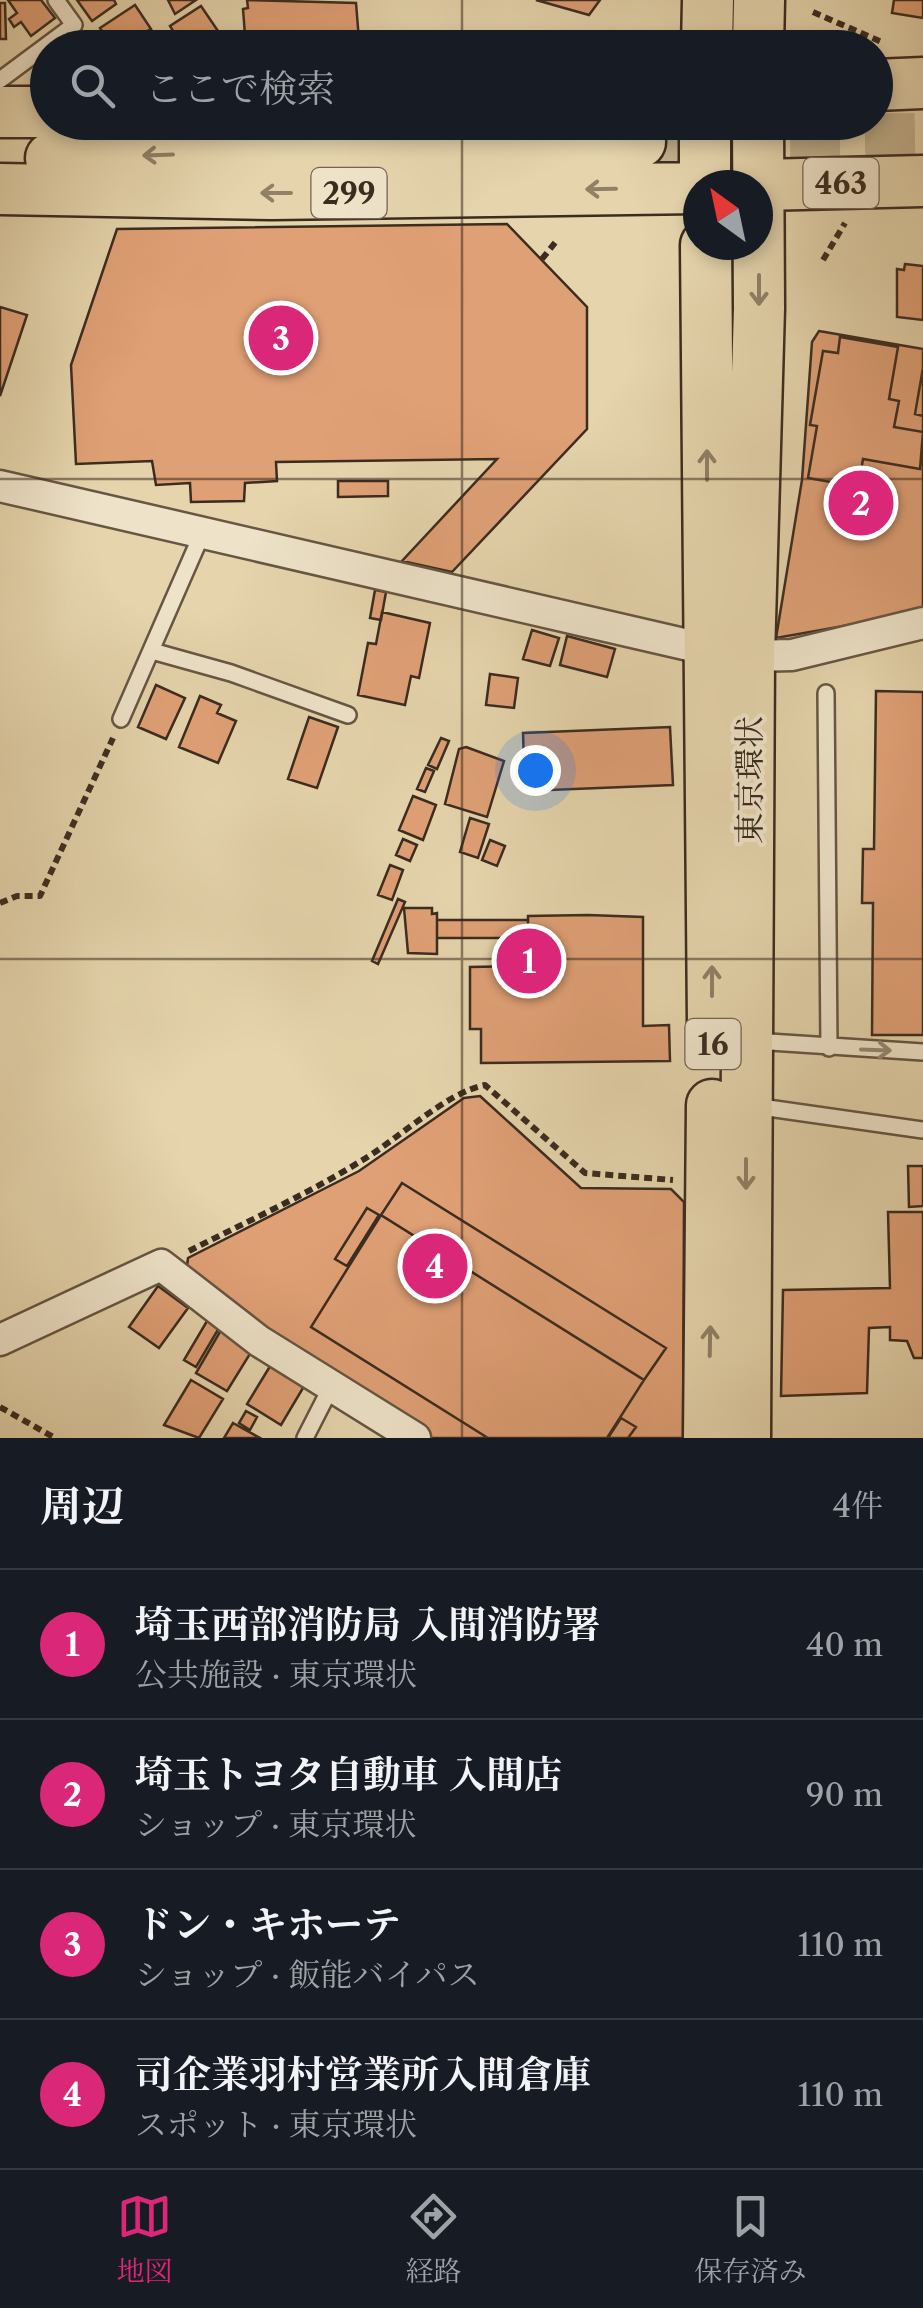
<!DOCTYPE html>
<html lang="ja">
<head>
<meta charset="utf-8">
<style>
	:root { --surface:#171b24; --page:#20242c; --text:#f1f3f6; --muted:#9ea1a6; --line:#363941; --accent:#db2777 }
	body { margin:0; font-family:"Libre Caslon Text","Noto Serif JP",serif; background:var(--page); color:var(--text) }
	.compass { position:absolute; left:683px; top:170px; width:90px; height:90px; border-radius:50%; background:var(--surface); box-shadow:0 5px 15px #0003; rotate:327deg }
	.you { position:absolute; left:535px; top:770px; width:35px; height:35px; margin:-25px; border:8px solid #fff; border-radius:50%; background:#1a73e8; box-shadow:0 0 0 15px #1a73e833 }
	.badge { display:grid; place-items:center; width:65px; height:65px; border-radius:50%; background:var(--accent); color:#fff; font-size:32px; font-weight:700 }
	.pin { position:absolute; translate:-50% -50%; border:5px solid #fff; box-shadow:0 2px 10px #0006 }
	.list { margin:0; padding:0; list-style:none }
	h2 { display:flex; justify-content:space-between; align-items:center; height:130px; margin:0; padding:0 40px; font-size:42px }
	h2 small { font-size:32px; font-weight:400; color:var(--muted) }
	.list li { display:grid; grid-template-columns:65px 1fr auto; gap:30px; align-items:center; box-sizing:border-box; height:150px; padding:0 40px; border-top:2px solid var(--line) }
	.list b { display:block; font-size:38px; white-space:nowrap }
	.list p { margin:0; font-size:32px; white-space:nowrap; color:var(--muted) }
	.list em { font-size:32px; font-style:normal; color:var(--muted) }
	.icon { flex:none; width:55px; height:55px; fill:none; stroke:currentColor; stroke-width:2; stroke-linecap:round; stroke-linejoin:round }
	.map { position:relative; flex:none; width:923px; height:1438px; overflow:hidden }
	.search { position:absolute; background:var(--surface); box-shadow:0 5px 15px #0003; left:30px; right:30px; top:30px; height:110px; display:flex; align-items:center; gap:25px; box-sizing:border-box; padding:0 35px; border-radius:55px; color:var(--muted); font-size:38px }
	.sheet { height:730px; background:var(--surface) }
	nav { display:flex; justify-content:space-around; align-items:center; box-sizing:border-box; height:140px; border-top:2px solid var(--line); background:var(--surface); font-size:28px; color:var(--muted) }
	nav a { display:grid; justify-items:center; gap:5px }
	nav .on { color:var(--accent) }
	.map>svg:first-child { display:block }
	.building { fill:#e0a076; stroke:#3b2c20; stroke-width:2.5 }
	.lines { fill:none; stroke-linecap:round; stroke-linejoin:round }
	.trunk-tunnel { stroke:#c3b290; stroke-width:50; stroke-dasharray:50 25; stroke-linecap:butt }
	.service-casing { stroke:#665643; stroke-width:20 }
	.minor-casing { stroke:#665643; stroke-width:35 }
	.trunk-casing { stroke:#3b2c20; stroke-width:55 }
	.path { stroke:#3b2c20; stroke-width:6; stroke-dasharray:8 5; stroke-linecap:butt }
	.service { stroke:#eee3c9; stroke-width:15 }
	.minor { stroke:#eee3c9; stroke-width:30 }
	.trunk { stroke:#e5d4ac; stroke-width:50 }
	.oneway { stroke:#908066 }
	.oneway2 { stroke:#948874 }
	.grid { fill:none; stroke:#3b2c20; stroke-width:2.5; stroke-opacity:0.55 }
	.labels { text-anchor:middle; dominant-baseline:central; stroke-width:8; stroke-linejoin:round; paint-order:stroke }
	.shield { fill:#eee3c9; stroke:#716353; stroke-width:2.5 }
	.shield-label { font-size:30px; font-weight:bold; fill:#3b2c20 }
	.street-label { font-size:32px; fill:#3b2c20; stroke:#eee3c9 }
</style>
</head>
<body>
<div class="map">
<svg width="923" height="1438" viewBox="0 0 923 1438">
	<rect width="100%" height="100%" fill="#e5d4ac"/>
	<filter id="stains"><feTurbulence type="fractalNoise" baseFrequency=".002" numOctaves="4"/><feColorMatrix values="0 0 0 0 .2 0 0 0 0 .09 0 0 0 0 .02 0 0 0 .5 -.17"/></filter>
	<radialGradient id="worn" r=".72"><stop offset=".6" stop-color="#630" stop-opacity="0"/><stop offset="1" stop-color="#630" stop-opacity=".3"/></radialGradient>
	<path class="building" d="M 8,0 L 41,0 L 55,18 L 31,36 L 21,22 L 14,27 L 9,19 L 17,13 Z
		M 77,0 L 114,0 L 116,4 L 92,21 Z
		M 168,0 L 196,0 L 175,14 Z
		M 247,0 L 356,3 L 359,40 L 246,48 L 243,9 L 248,8 Z
		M 536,0 L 600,0 L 589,15 Z
		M 894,0 L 923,0 L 923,18 L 892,13 Z
		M 0,3 L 5,3 L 6,39 L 0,39 Z
		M 135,5 L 151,29 L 114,48 L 100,28 Z
		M 201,6 L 218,31 L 183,48 L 170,26 Z
		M 507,224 L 587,307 L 587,429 L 452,572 L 402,561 L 497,459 L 276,462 L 277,481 L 245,483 L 244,501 L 191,502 L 190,483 L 156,485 L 152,461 L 76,464 L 71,365 L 117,229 Z
		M 905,264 L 923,266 L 923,320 L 897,317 L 897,269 L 904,270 Z
		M 0,307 L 27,315 L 0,396 Z
		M 819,331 L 923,349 L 923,612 L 776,638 L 802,480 L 812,342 Z
		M 840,337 L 898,347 L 889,399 L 899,401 L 894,427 L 923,432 L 920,469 L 863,459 L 859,482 L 849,480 L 848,485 L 808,478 L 817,426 L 810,425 L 823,351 L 838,353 Z
		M 923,368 L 923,416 L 915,414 Z
		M 338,481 L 388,481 L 388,496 L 338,497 Z
		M 375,590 L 386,592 L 381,620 L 370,618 Z
		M 382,612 L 430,623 L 419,678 L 411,676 L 405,705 L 358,695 L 368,643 L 376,644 Z
		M 532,630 L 559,638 L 550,666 L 523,659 Z
		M 567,636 L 615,649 L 607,677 L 560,665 Z
		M 490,674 L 518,678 L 514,708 L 486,705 Z
		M 156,685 L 185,698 L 166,739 L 138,727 Z
		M 876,691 L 923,692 L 923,1035 L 872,1035 L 873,903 L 862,903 L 863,849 L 874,849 Z
		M 200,696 L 221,705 L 217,713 L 236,721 L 218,763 L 179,747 Z
		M 309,717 L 338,727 L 317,788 L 288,779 Z
		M 670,727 L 673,785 L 525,791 L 523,733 Z
		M 441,738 L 449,741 L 437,769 L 428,765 Z
		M 466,747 L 504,761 L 487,817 L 445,804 L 459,749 Z
		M 426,768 L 434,771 L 425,792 L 417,789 Z
		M 413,796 L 436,805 L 423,840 L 399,830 Z
		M 470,818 L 489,824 L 478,858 L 460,852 Z
		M 403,839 L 417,845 L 410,861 L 396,855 Z
		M 490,840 L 505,846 L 497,866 L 482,860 Z
		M 390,865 L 403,870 L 392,900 L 378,895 Z
		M 398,899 L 405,902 L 378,964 L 372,961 Z
		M 404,908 L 432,908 L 432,914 L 437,913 L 437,954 L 408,953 Z
		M 588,915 L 643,917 L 643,1026 L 669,1025 L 670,1061 L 481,1063 L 481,1029 L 470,1029 L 470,967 L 528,966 L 528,916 Z
		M 437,920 L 528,920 L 528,938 L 437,938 Z
		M 480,1096 L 581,1188 L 671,1189 L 684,1202 L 683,1438 L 429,1438 L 186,1274 L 188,1258 L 359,1171 L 464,1098 Z
		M 908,1166 L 923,1166 L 923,1206 L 909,1207 Z
		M 402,1183 L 666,1348 L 644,1380 L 381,1215 Z
		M 367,1208 L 379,1215 L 347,1266 L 335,1259 Z
		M 888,1212 L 923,1212 L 923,1358 L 914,1358 L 907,1341 L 890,1340 L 890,1327 L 869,1328 L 867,1393 L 781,1396 L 783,1290 L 890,1288 Z
		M 381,1215 L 644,1380 L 607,1438 L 488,1438 L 311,1327 Z
		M 158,1286 L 188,1308 L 159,1348 L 129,1327 Z
		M 207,1321 L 219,1328 L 196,1367 L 184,1360 Z
		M 221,1330 L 253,1349 L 227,1391 L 196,1373 Z
		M 272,1363 L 306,1383 L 281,1425 L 247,1404 Z
		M 191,1380 L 223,1399 L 199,1438 L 164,1425 Z
		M 246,1411 L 257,1417 L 250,1430 L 239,1423 Z
		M 621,1418 L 636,1427 L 628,1438 L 608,1438 Z
		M 233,1423 L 260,1438 L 224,1438 Z"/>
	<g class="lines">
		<path class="trunk-tunnel" d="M 640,142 L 923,138"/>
		<g class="service-casing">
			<path id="service" d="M 0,80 L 74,25 L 56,0
				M 152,651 L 231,673 L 348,715
				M 826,693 L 829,1048
				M 121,719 L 201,536
				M 755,1041 L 923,1052
				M 754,1106 L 923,1130
				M 305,1438 L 331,1387"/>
		</g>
		<g class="minor-casing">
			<path id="minor" d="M 0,486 L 710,650
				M 749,656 L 792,655 L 923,623
				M 0,1340 L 161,1265 L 259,1341 L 415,1438"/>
		</g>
		<g class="trunk-casing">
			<path id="trunk" d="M 707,48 L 708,0
				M 758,48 L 759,0
				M 876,85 L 923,83
				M 0,112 L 48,112
				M 51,158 L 640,142
				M 705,185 L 705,122
				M 758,185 L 923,181
				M 0,189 L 272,194 L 698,188
				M 706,245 L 713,1025
				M 709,1438 L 712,1105
				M 745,1438 L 749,656 L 759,308 L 758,122"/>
		</g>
		<path class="path" d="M 813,12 L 884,43
			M 542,259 L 558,239
			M 823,260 L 845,223
			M 0,903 L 17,896 L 40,896 L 113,738
			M 189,1251 C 246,1222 306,1195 361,1161 C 397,1140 447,1092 485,1085 L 585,1173 L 673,1180
			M 0,1407 L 55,1438"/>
		<use href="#service" class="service"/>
		<use href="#minor" class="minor"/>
		<use href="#trunk" class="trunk"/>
	</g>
	<defs><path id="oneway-shaft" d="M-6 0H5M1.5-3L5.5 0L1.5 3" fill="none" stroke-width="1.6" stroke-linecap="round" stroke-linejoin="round" transform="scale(2.5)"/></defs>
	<g class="oneway">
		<use href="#oneway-shaft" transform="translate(158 155) rotate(178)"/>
		<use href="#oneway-shaft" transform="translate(601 189) rotate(179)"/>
		<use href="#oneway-shaft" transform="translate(276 193) rotate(180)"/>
		<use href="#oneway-shaft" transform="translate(759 290) rotate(90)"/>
		<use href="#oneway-shaft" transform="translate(707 465) rotate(-90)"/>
		<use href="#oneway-shaft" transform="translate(712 981) rotate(-90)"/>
		<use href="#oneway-shaft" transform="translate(746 1174) rotate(90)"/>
		<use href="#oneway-shaft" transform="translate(710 1341) rotate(-89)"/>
	</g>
	<use class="oneway2" href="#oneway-shaft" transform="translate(876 1050) rotate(2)"/>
	<path class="grid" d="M 462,0 L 462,48M 462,122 L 462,1438M 0,479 L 923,479M 0,959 L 923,959"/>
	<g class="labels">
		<g class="shield">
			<rect x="803.5" y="158" width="75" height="50" rx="8"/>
			<rect x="311.5" y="168" width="75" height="50" rx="8"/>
			<rect x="685.5" y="1019" width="55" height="50" rx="8"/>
		</g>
		<g class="shield-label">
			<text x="841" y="183">463</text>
			<text x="349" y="193">299</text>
			<text x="713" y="1044">16</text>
		</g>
		<g class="street-label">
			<text transform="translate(749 780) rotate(-90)">東京環状</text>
		</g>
	</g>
	<rect width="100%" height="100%" filter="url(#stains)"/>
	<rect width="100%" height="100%" fill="url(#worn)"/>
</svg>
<svg class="compass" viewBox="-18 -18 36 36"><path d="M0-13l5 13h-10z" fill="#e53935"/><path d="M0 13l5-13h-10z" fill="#9ea1a6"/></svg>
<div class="you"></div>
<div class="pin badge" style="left:529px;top:961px">1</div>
<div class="pin badge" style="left:861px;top:503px">2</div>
<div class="pin badge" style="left:281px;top:338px">3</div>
<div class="pin badge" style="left:435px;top:1266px">4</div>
<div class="search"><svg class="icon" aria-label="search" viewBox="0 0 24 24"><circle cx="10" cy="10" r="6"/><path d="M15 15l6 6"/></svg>ここで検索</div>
</div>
<section class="sheet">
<h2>周辺<small>4件</small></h2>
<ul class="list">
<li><span class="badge">1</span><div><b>埼玉西部消防局 入間消防署</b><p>公共施設 · 東京環状</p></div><em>40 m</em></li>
<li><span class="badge">2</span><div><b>埼玉トヨタ自動車 入間店</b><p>ショップ · 東京環状</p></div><em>90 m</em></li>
<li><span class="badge">3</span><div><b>ドン・キホーテ</b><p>ショップ · 飯能バイパス</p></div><em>110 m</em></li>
<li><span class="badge">4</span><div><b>司企業羽村営業所入間倉庫</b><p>スポット · 東京環状</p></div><em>110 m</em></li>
</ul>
</section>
<nav>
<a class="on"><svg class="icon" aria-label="map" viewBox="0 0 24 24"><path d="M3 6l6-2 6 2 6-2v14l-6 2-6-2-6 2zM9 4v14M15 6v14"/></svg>地図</a>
<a><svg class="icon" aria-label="directions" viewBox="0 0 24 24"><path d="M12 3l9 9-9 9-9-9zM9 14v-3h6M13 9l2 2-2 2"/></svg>経路</a>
<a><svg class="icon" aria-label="saved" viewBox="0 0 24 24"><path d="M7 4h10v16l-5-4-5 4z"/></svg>保存済み</a>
</nav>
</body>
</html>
